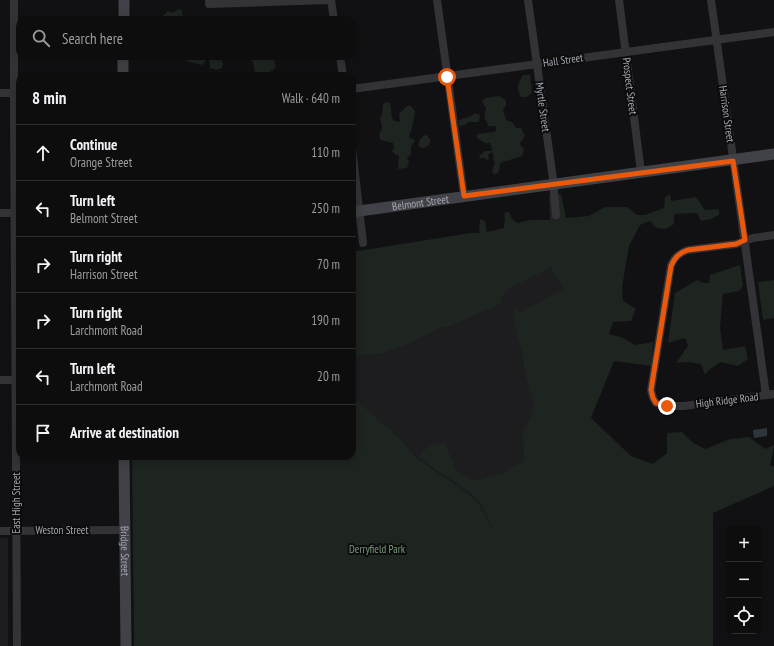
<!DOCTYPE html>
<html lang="en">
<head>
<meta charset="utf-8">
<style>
	:root { --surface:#0d0d0e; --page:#1b1b1c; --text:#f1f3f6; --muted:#9a9c9e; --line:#2d2d2e }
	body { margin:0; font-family:"PT Sans Narrow",sans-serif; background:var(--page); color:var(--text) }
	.controls { position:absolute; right:12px; bottom:12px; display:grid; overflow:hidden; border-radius:8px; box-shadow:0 2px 10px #0003 }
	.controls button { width:36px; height:36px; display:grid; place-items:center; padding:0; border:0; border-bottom:1px solid var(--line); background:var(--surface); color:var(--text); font:20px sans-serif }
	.stop { position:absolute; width:12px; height:12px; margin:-9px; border:3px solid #ea580c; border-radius:50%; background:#fff }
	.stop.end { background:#ea580c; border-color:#fff; box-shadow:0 1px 4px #0008 }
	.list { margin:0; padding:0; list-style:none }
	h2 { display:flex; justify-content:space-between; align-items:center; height:52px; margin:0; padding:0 16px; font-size:17px }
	h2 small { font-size:13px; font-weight:400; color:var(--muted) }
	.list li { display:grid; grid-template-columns:26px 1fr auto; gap:12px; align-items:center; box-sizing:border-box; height:56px; padding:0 16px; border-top:1px solid var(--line) }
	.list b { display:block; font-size:15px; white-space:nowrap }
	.list p { margin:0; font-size:13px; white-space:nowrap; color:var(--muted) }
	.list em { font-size:13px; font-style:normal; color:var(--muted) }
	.icon { flex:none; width:22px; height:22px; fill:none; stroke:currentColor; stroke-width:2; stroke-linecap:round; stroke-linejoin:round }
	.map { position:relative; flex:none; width:774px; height:646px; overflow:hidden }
	.search { position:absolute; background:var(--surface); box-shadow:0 2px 10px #0003; left:16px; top:16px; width:340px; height:44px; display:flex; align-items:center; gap:10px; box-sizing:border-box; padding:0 14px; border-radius:12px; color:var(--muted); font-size:15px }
	.panel { position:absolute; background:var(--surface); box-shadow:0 2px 10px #0003; left:16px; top:72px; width:340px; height:388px; border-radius:12px }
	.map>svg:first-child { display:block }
	.built { fill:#1d1d1f }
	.green { fill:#1e241f }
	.water { fill:#2e353b }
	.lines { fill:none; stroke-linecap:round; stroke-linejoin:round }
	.street { stroke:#333337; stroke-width:8 }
	.secondary { stroke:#414247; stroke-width:11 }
	.route { stroke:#ea580c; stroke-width:5 }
	.labels { text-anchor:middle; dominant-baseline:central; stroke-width:4; stroke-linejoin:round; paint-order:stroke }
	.street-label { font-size:11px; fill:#a4a8b1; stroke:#0c0c0d }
	.park-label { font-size:11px; fill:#7d9a7f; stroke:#0c0c0d }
</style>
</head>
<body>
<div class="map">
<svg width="774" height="646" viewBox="0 0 774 646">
	<rect width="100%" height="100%" fill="#111113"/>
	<path class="built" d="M 618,215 L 556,538 L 494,536 L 478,502 L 459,487 L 428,466 L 417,458 L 400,438 L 352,396 L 352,257 Z
		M 0,538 L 8,538 L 8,646 L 0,646 Z"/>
	<path class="green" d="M 178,9 L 182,10 L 183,16 L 181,20 L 161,20 L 161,18 L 168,11 L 173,13 Z
		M 183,56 L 205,56 L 205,62 L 202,65 L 186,61 Z
		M 209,56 L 219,56 L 223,63 L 222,68 L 216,70 L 210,68 Z
		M 251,56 L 282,56 L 282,58 L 274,60 L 276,67 L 273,70 L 270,71 L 269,75 L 256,76 L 253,63 L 250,58 Z
		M 523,75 L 530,75 L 532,93 L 527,97 L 521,97 C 516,88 518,83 523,75 Z
		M 499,96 L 506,100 L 506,105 L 503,110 L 506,120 L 512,122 L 516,128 L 521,128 L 525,136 L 520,143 L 521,147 L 523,147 L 524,149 L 522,156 L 500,163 L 499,171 L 495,175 L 492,172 L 495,162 L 493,160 L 494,155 L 492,152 L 488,155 L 489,159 L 486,160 L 485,158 L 480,158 L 479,156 L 485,151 L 492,151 L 492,149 L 490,143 L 485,143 L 477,138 L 477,134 L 494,132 L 496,130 L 496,126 L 488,126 L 487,122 L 486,121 L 484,118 L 486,108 L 482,101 L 486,98 Z
		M 386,102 L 390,103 C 392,109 390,116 394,121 L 400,122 L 399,114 L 406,107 L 410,105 L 415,111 C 415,116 411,133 409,136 L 411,139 L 415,140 L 411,147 L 411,154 L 407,158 L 409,162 L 407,168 L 398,169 L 399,155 L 396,155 L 392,151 L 394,148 L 393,143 L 381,140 L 379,136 L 382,128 L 380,117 L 382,115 L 383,104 Z
		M 475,113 L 480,115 L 479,122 L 469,122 L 465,125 L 459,126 L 459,120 L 472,116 Z
		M 427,135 L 431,141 L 428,146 L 424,148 L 419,147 L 419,141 L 423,136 Z
		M 561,194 L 566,218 L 589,216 L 605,207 L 627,207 L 637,215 L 645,215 L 664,208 L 665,197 L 670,194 L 671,201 L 696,197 L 705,210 L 719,209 L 719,215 L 711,219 L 701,221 L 697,213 L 674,214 L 674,224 L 666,229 L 656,228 L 650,221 L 640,225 L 629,246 L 622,288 L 623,301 L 636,309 L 631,321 L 613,322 L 609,334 L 623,338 L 635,345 L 653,342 L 651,366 L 614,361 L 591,418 L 631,456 L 653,464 L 667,453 L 667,433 L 682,432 L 692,442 L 705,449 L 730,439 L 749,437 L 765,449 L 774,445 L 770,466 L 774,466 L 774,486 L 713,513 L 713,646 L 134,646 L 132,456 L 352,456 L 352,396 L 400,438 L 417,458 L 428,466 L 459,487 L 478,502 L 493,532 C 491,524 484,507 479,501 C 462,483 438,473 419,457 C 425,447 433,443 445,443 L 456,470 L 473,480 L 479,480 L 504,473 L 524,461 L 523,431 L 532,416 L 533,401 L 525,373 L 522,351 L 515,327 L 513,311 L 517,307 L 520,313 L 563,289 L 550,266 L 548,269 L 506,290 L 500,300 L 501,303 L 489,309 L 450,326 L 443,327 C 414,340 385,359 352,355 L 352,250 L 358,251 L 471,233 L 479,233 L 480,219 L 485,221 L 487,232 L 504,228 L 505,212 L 509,212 L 512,219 L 517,223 L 529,220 L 550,220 L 549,195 Z
		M 740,265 L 743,286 L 739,291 L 723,294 L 720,328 L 723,350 L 745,346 L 748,359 L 738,366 L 721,362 L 710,369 L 705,375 L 701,364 L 688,362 L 676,363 L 688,346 L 685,338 L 668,343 L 675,293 L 697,280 L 703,283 L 709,283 L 710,275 Z
		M 774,280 L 774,318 L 763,320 L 758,282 Z"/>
	<path class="water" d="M 767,428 L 767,436 L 754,438 L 753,430 Z"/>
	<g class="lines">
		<path class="street" d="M 14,0 L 14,100 L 17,646
			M 209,0 L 209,4 L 328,0
			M 331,0 L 334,20
			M 437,0 L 464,196
			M 528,0 L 553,179 L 556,215
			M 619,0 L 641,172
			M 711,0 L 766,395
			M 340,56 L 343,76
			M 352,89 L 774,32
			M 0,93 L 20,93
			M 352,148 L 363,243
			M 0,213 L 20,213
			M 774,235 L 753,238 L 736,244 L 688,250 C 679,253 675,257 671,265 L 651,390 L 653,398 L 656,403 L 667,406 L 684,406 L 774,394
			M 0,380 L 19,380
			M 0,531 L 124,530"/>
		<g class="secondary">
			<path d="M 124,20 L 124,0"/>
			<path d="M 123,76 L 123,56"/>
			<path id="s1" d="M 352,212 L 774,154"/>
			<path id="s2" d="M 124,456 L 126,646"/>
		</g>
	</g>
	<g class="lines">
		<path class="route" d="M 447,77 L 464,196 L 733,161 L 745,240 L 736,244 L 688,250 C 679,253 675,257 671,266 L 651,390 L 653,398 L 656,403 L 667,406"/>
	</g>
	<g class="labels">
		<g class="street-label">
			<text transform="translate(563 60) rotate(-8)">Hall Street</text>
			<text transform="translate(630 86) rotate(83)">Prospect Street</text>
			<text transform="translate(543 107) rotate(82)">Myrtle Street</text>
			<text transform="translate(727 114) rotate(82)">Harrison Street</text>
			<text stroke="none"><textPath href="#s1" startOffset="69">Belmont Street</textPath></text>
			<text transform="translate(727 400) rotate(-7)">High Ridge Road</text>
			<text transform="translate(16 503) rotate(-90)">East High Street</text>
			<text x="62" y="530">Weston Street</text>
			<text stroke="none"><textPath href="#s2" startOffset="95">Bridge Street</textPath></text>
		</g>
		<g class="park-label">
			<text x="377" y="549">Derryfield Park</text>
		</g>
	</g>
</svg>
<div class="controls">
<button>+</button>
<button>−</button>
<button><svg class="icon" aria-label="locate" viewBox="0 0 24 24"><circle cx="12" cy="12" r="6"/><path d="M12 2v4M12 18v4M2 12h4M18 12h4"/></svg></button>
</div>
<div class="stop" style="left:447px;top:77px"></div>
<div class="stop end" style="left:667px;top:406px"></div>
<div class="search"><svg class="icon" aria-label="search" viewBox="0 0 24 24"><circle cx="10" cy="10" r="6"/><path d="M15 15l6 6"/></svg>Search here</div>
<section class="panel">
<h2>8 min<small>Walk · 640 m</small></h2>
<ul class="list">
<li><svg class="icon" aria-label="ahead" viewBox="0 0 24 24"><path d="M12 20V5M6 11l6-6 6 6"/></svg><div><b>Continue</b><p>Orange Street</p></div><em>110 m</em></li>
<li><svg class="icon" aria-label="left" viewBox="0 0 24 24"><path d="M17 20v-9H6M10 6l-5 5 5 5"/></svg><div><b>Turn left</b><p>Belmont Street</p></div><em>250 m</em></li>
<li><svg class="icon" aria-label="right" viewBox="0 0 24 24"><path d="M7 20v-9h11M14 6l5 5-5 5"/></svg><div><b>Turn right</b><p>Harrison Street</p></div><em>70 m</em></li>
<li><svg class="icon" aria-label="right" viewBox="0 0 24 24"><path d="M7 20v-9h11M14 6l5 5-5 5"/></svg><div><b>Turn right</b><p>Larchmont Road</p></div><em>190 m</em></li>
<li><svg class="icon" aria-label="left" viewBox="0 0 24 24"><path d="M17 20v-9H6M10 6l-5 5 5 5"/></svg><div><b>Turn left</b><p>Larchmont Road</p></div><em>20 m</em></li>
<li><svg class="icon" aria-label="arrive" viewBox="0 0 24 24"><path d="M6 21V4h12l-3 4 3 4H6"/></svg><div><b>Arrive at destination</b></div></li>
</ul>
</section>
</div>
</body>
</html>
